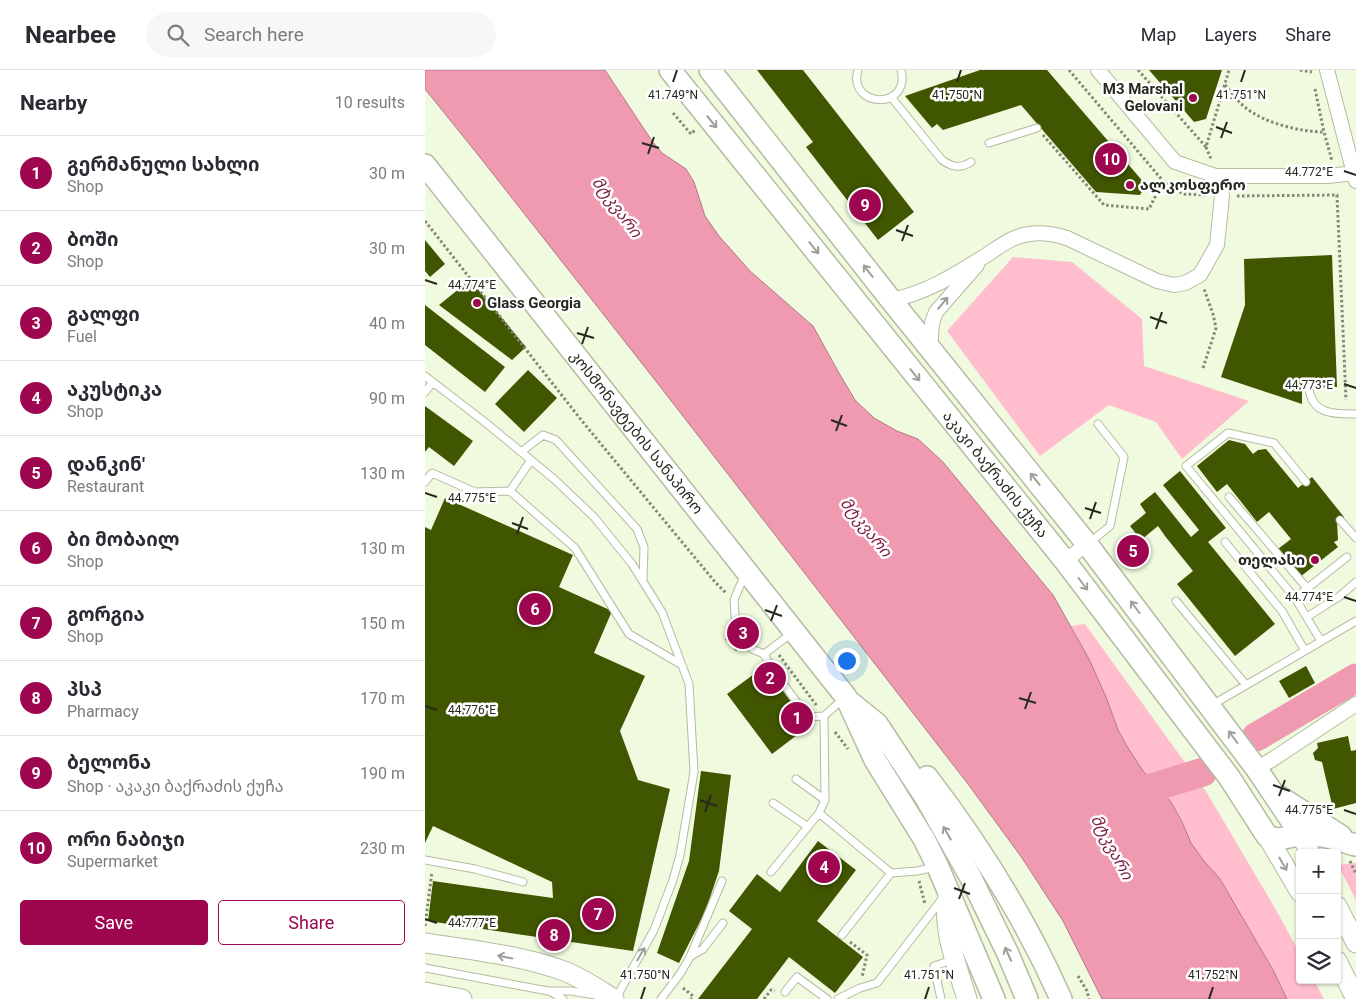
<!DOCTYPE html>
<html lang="en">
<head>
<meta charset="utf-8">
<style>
	:root { --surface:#fff; --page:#f7f7f7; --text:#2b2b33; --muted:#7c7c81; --line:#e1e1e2; --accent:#9e074f }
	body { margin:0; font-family:Roboto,"Noto Sans Georgian",sans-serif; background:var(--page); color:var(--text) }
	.controls { position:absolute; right:15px; bottom:15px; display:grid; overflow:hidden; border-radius:5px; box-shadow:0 1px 4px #0004 }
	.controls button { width:45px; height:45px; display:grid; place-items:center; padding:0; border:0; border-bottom:1px solid var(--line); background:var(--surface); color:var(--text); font:25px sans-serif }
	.you { position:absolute; left:421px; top:590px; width:18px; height:18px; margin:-12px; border:4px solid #fff; border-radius:50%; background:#1a73e8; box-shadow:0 0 0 8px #1a73e833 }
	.badge { display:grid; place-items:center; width:32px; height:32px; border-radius:50%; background:var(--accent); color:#fff; font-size:16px; font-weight:700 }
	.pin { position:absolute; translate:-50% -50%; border:2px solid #fff; box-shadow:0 1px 5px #0006 }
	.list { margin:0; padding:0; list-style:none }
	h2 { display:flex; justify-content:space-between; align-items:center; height:65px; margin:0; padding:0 20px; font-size:21px }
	h2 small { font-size:16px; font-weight:400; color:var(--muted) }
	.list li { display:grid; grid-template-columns:32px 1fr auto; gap:15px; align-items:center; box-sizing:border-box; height:75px; padding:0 20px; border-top:1px solid var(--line) }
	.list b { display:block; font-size:19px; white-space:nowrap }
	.list p { margin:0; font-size:16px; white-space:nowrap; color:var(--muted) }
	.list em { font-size:16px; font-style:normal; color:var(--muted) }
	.actions { display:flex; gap:10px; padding:15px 20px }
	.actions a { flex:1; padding:11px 0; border:1px solid var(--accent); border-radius:5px; text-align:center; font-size:18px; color:var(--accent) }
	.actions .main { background:var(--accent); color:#fff }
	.icon { flex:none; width:28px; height:28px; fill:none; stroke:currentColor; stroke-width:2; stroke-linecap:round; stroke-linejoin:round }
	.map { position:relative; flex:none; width:931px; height:929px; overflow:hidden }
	header { display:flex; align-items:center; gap:30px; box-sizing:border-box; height:70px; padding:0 25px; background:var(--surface); border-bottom:1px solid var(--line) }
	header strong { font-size:24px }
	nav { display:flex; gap:28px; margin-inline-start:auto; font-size:18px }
	.search { width:350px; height:45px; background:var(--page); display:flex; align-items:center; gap:12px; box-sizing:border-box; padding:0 18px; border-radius:28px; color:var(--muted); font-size:19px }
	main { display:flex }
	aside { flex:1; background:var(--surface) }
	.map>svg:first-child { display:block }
	.green { fill:#ffbdce }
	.water { fill:#f09ab2; stroke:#b37886 }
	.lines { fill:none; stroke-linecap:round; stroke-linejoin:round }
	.river { stroke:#f09ab2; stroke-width:29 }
	.building { fill:#415600 }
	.service-casing { stroke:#b3bca2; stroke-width:9 }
	.minor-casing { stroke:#b3bca2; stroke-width:16 }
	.secondary-casing { stroke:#b3bca2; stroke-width:21 }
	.primary-casing { stroke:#b3bca2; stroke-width:24 }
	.path { stroke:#838977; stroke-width:3; stroke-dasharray:2.5 2.5; stroke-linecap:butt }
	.service { stroke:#fff; stroke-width:7 }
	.minor { stroke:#fff; stroke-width:14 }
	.secondary { stroke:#fff; stroke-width:19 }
	.primary { stroke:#fff; stroke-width:21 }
	.oneway { stroke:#9d9f9a }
	.ticks { fill:none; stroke:#26291f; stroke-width:2 }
	.poi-dot { fill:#9e074f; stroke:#fff; stroke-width:2 }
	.labels { text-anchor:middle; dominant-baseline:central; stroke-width:5; stroke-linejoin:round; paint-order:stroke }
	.poi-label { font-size:15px; font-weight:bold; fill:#26291f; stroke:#fff; text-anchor:end }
	.street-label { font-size:15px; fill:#26291f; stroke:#fff }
	.water-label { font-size:16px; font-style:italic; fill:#7e1c43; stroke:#fff }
	.ticks-label { font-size:12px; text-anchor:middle; fill:#26291f; stroke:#fff; stroke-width:5; stroke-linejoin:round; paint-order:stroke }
</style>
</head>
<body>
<header>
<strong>Nearbee</strong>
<div class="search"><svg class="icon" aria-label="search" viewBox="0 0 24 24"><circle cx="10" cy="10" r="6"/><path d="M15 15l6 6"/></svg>Search here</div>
<nav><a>Map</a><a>Layers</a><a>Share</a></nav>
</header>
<main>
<aside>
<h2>Nearby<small>10 results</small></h2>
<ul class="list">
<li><span class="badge">1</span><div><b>გერმანული სახლი</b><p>Shop</p></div><em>30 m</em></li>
<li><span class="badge">2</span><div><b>ბოში</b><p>Shop</p></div><em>30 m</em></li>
<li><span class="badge">3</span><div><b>გალფი</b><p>Fuel</p></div><em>40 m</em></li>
<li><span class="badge">4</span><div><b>აკუსტიკა</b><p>Shop</p></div><em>90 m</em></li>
<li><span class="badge">5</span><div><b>დანკინ'</b><p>Restaurant</p></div><em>130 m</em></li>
<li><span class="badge">6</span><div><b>ბი მობაილ</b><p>Shop</p></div><em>130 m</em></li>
<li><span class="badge">7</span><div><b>გორგია</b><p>Shop</p></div><em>150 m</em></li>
<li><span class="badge">8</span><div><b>პსპ</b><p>Pharmacy</p></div><em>170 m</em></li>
<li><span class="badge">9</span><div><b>ბელონა</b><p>Shop · აკაკი ბაქრაძის ქუჩა</p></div><em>190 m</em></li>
<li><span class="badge">10</span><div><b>ორი ნაბიჯი</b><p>Supermarket</p></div><em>230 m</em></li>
</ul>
<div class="actions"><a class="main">Save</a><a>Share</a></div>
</aside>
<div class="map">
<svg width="931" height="929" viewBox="0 0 931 929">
	<rect width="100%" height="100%" fill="#f0fade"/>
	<path class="green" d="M 588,187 L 647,192 L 717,249 L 719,296 L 824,331 L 757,389 L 731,352 L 684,335 L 615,386 L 522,261 Z
		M 660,554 L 782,723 L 850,838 L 875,884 L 875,910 L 889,910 L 899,929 L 862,929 L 848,900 L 809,834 L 766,773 L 757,752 L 746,732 L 718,701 L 703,678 L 693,660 L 681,627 L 664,589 L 646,556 Z
		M 931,793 L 931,830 L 913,795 Z"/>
	<path class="water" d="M 0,0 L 180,0 L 227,71 L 237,83 L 261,99 L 269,112 L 280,146 L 294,166 L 325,201 L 388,256 L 414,303 L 430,330 L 449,348 L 472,361 L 493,369 L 518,392 L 628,525 L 664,589 L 681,627 L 693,660 L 703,678 L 718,701 L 746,732 L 757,752 L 766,773 L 779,791 L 795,809 L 848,900 L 862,929 L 677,929 L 638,851 L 597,788 L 543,714 L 230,310 L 50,81 L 0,19 Z"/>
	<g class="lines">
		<path class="river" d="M 831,667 L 931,608
			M 694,728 L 778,702"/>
	</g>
	<path class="building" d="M 332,0 L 378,0 L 489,142 L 453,170 L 381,77 L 388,72 Z
		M 555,0 L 622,0 L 721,115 L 715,125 L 671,122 L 596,35 L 518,60 L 512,54 L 507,58 L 480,26 Z
		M 724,0 L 797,0 L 781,49 L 769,52 Z
		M 0,170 L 20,194 L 5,207 L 0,201 Z
		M 907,185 L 912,317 L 877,318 L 877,334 L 796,307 L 820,235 L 819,189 Z
		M 45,210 L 101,277 L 87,290 L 14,235 Z
		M 0,235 L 80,297 L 60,322 L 0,275 Z
		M 103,300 L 132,328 L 99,362 L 70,334 Z
		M 0,336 L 48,371 L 29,396 L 4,377 L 0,382 Z
		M 804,370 L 820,374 L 828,384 L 833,380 L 841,379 L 873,418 L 887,407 L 919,447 L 912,452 L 913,470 L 909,472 L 913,477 L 875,507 L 853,479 L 866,469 L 844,442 L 832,452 L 802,414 L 792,422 L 772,396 Z
		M 755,401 L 801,458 L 783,472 L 850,554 L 810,586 L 752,514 L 768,501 L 740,466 L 733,456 L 716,470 L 705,456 L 721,443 L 715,434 L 730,422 L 766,467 L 774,460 L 738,415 Z
		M 20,428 L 148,485 L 134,517 L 187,541 L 169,583 L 220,606 L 195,661 L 213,710 L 245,719 L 208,881 L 3,851 L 8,811 L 128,828 L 127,812 L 8,756 L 0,773 L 0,457 L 6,460 Z
		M 321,550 L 332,562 L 311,581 L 300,569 Z
		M 340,596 L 384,656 L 347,684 L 302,624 Z
		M 881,596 L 890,613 L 864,628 L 854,611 Z
		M 923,666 L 926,681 L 931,680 L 931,733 L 908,739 L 897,692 L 890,690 L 888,683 L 893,678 L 892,673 Z
		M 276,701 L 306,705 L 294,801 L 280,842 L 254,893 L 232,883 L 264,791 Z
		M 393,771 L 431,800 L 392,851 L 438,887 L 410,923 L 364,887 L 332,929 L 273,929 L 327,859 L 304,841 L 332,804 L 355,822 Z"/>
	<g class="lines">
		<g class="service-casing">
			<path id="service" d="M 433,0 C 422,38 486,41 476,0
				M 466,27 L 517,90 C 527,97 535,99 546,92
				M 564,73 L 612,58
				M 0,306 L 61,353 L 129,409 L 169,447 L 207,494 L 237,542 L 264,614 L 269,702 L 255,785 L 248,810 L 229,860 L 191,928
				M 884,318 C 887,345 909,344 931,344
				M 0,322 L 8,312
				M 96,382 L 118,365 L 131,370 L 212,459 L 219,477 L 218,511
				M 106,390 L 85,421 L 150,478 L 204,564 L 257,595
				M 0,412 L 7,403 L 50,422 L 85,421
				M 881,412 L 849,373 L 803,363 L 761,396 L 870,528 L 896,571
				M 804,427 L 882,518
				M 915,450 L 931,468
				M 800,472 L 857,541 L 880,581
				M 664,473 L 685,456 L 699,387 L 673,354
				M 320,504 L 309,530 L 310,546 L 327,579 L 339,584
				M 870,528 L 922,487
				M 751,531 L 821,615
				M 882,547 L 915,526 L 931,512
				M 367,563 L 339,584 L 347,599 L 383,647 L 399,646 L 419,628
				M 787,635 L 931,551
				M 371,709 L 400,730
				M 348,733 L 383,757
				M 394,743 L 466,803 L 492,801 L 511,797
				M 0,790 L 50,799 L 98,812
				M 346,802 L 394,743 L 400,730 L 399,646
				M 417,865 L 466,803
				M 266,886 L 278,879 L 298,853
				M 0,898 L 123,921 L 146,921 L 170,925
				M 126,922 L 138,929
				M 360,922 L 372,907 L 402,929
				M 236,929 L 255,904 L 265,887 L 297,811
				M 413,929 L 435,918 L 452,913 L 517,829
				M 516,929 L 509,896 L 530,889"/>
		</g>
		<g class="minor-casing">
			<path id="minor" d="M 673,0 L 750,92 L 791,106 L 902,106 L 931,103
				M 902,0 L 931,111
				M 466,230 C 500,224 531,204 560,186 C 574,177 587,166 604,164 C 617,162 629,164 642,168 L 732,211 L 749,215 L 760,213 L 775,205 L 792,175 L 797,126 L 791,106
				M 505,279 L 507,253 L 511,242 L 552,195
				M 640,491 L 662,474
				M 831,698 L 845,691 L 931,634"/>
		</g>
		<g class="secondary-casing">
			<path id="secondary" d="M 876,765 L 885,783
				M 842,766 L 875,822
				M 524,821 C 515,856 532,895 542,929
				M 912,836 L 931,873
				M 0,873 C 45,880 96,885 139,901 C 157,908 173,919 189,929
				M 912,891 L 931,929
				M 0,922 L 37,929"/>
		</g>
		<g class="primary-casing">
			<g id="primary">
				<path id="s1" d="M 245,0 L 640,491 L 804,707 L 842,766 C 857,772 861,766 876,765 C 894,763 913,770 930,775"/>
				<path d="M 285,0 L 466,230 L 662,474 L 831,698 L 876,765"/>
				<path id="s2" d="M 0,95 L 421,627 L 450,690 L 499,769 L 513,797 L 569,929"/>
				<path d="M 426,633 L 452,654 L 501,728 L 545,806 L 583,884 L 602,929"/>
				<path d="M 502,707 C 555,776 601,850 636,929"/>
				<path d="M 855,727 L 916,766"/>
			</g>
		</g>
		<path class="path" d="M 644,0 L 738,111 L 758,124 L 783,125
			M 713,0 L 781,77 L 804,0
			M 875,0 L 887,2
			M 800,15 C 807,22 812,31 821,38 C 839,53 876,62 899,62
			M 890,19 L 899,62 L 907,91
			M 248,43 L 266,64 L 270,60
			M 618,65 L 679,135 L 724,139 L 738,111
			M 781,77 L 786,89
			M 812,126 L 912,125 L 921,330
			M 0,151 L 157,351 L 290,512 L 301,523
			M 778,298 L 791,258 L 788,244 L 779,219
			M 354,585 L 392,636
			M 410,662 L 423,679
			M 925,791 L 931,804
			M 494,811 L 500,834
			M 0,856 L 7,802
			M 425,872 L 442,885 L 437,907
			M 653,906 L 662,921 L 664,929
			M 258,918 L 268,926 L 266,929
			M 339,929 L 346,920 L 350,921"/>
		<use href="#service" class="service"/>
		<use href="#minor" class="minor"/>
		<use href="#secondary" class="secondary"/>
		<use href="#primary" class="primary"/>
	</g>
	<defs><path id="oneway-shaft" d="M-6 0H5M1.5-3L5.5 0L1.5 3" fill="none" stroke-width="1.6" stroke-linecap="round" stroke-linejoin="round" transform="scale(1.25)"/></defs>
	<g class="oneway">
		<use href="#oneway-shaft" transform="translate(287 52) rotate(51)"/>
		<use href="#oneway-shaft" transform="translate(389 178) rotate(51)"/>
		<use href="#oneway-shaft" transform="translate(443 201) rotate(-128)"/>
		<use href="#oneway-shaft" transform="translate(518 233) rotate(-50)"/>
		<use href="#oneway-shaft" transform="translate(490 305) rotate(51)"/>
		<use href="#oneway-shaft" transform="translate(610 409) rotate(-129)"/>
		<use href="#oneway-shaft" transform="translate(658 514) rotate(53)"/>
		<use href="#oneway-shaft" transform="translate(710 537) rotate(-127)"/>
		<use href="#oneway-shaft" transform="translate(808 667) rotate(-127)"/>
		<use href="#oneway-shaft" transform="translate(522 763) rotate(-120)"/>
		<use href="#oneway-shaft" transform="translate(858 794) rotate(60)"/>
		<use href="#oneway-shaft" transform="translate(216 884) rotate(-60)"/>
		<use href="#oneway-shaft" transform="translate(583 884) rotate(-115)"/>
		<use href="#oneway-shaft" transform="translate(80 887) rotate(-169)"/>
	</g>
	<path class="ticks" d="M 248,12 L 252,0M 532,12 L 536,0M 816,12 L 820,0M 791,57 L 807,63M 796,68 L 802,52M 217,73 L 234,78M 223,84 L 229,67M 919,101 L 931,105M 471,160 L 488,166M 477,171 L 483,155M 0,210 L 12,214M 725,247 L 742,253M 731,259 L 737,242M 152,263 L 169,268M 157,274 L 163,257M 919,314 L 931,318M 406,350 L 422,356M 411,361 L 417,345M 0,423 L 12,427M 660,438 L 676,443M 665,449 L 671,432M 87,453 L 103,459M 92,464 L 98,447M 919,527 L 931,531M 340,540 L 357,546M 346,551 L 352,535M 594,628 L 611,633M 0,636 L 12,640M 600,639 L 606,622M 848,715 L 865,721M 854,726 L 860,710M 275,730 L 292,736M 919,740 L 931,744M 280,742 L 286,725M 529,818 L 545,824M 534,829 L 540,813M 0,849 L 12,853M 216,929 L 220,917M 500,929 L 504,917M 784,929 L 788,917"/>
	<g class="poi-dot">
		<circle cx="768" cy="28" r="5"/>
		<circle cx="705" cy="115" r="5"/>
		<circle cx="52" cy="233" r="5"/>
		<circle cx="890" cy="490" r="5"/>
	</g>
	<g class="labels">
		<g class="poi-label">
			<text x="758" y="19">M3 Marshal<tspan x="758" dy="17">Gelovani</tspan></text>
			<text x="715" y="115" text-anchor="start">ალკოსფერო</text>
			<text x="62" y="233" text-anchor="start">Glass Georgia</text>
			<text x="880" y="490">თელასი</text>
		</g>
		<g class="street-label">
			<text stroke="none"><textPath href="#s2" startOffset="341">კოსმონავტების სანაპირო</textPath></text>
			<text stroke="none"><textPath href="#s1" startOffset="519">აკაკი ბაქრაძის ქუჩა</textPath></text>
		</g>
		<g class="water-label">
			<text transform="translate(192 137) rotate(53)">მტკვარი</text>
			<text transform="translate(441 457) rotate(51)">მტკვარი</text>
			<text transform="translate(687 777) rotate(62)">მტკვარი</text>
		</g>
	</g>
	<g class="ticks-label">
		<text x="532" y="29">41.750°N</text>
		<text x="816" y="29">41.751°N</text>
		<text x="248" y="29">41.749°N</text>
		<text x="884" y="106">44.772°E</text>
		<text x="47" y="219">44.774°E</text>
		<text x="884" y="319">44.773°E</text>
		<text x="47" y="432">44.775°E</text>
		<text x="884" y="531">44.774°E</text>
		<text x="47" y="644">44.776°E</text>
		<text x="884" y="744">44.775°E</text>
		<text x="47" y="857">44.777°E</text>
		<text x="220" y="909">41.750°N</text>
		<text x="504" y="909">41.751°N</text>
		<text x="788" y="909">41.752°N</text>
	</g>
</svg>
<div class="controls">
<button>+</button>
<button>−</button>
<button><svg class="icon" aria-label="layers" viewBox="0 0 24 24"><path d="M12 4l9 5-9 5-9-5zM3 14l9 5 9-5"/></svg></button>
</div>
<div class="you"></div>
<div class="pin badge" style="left:372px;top:648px">1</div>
<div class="pin badge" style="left:345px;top:608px">2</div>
<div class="pin badge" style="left:318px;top:563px">3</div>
<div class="pin badge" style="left:399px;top:797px">4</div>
<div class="pin badge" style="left:708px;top:481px">5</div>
<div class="pin badge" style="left:110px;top:539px">6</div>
<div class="pin badge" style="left:173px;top:844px">7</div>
<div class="pin badge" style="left:129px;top:865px">8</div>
<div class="pin badge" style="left:440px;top:135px">9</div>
<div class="pin badge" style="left:686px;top:89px">10</div>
</div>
</main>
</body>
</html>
